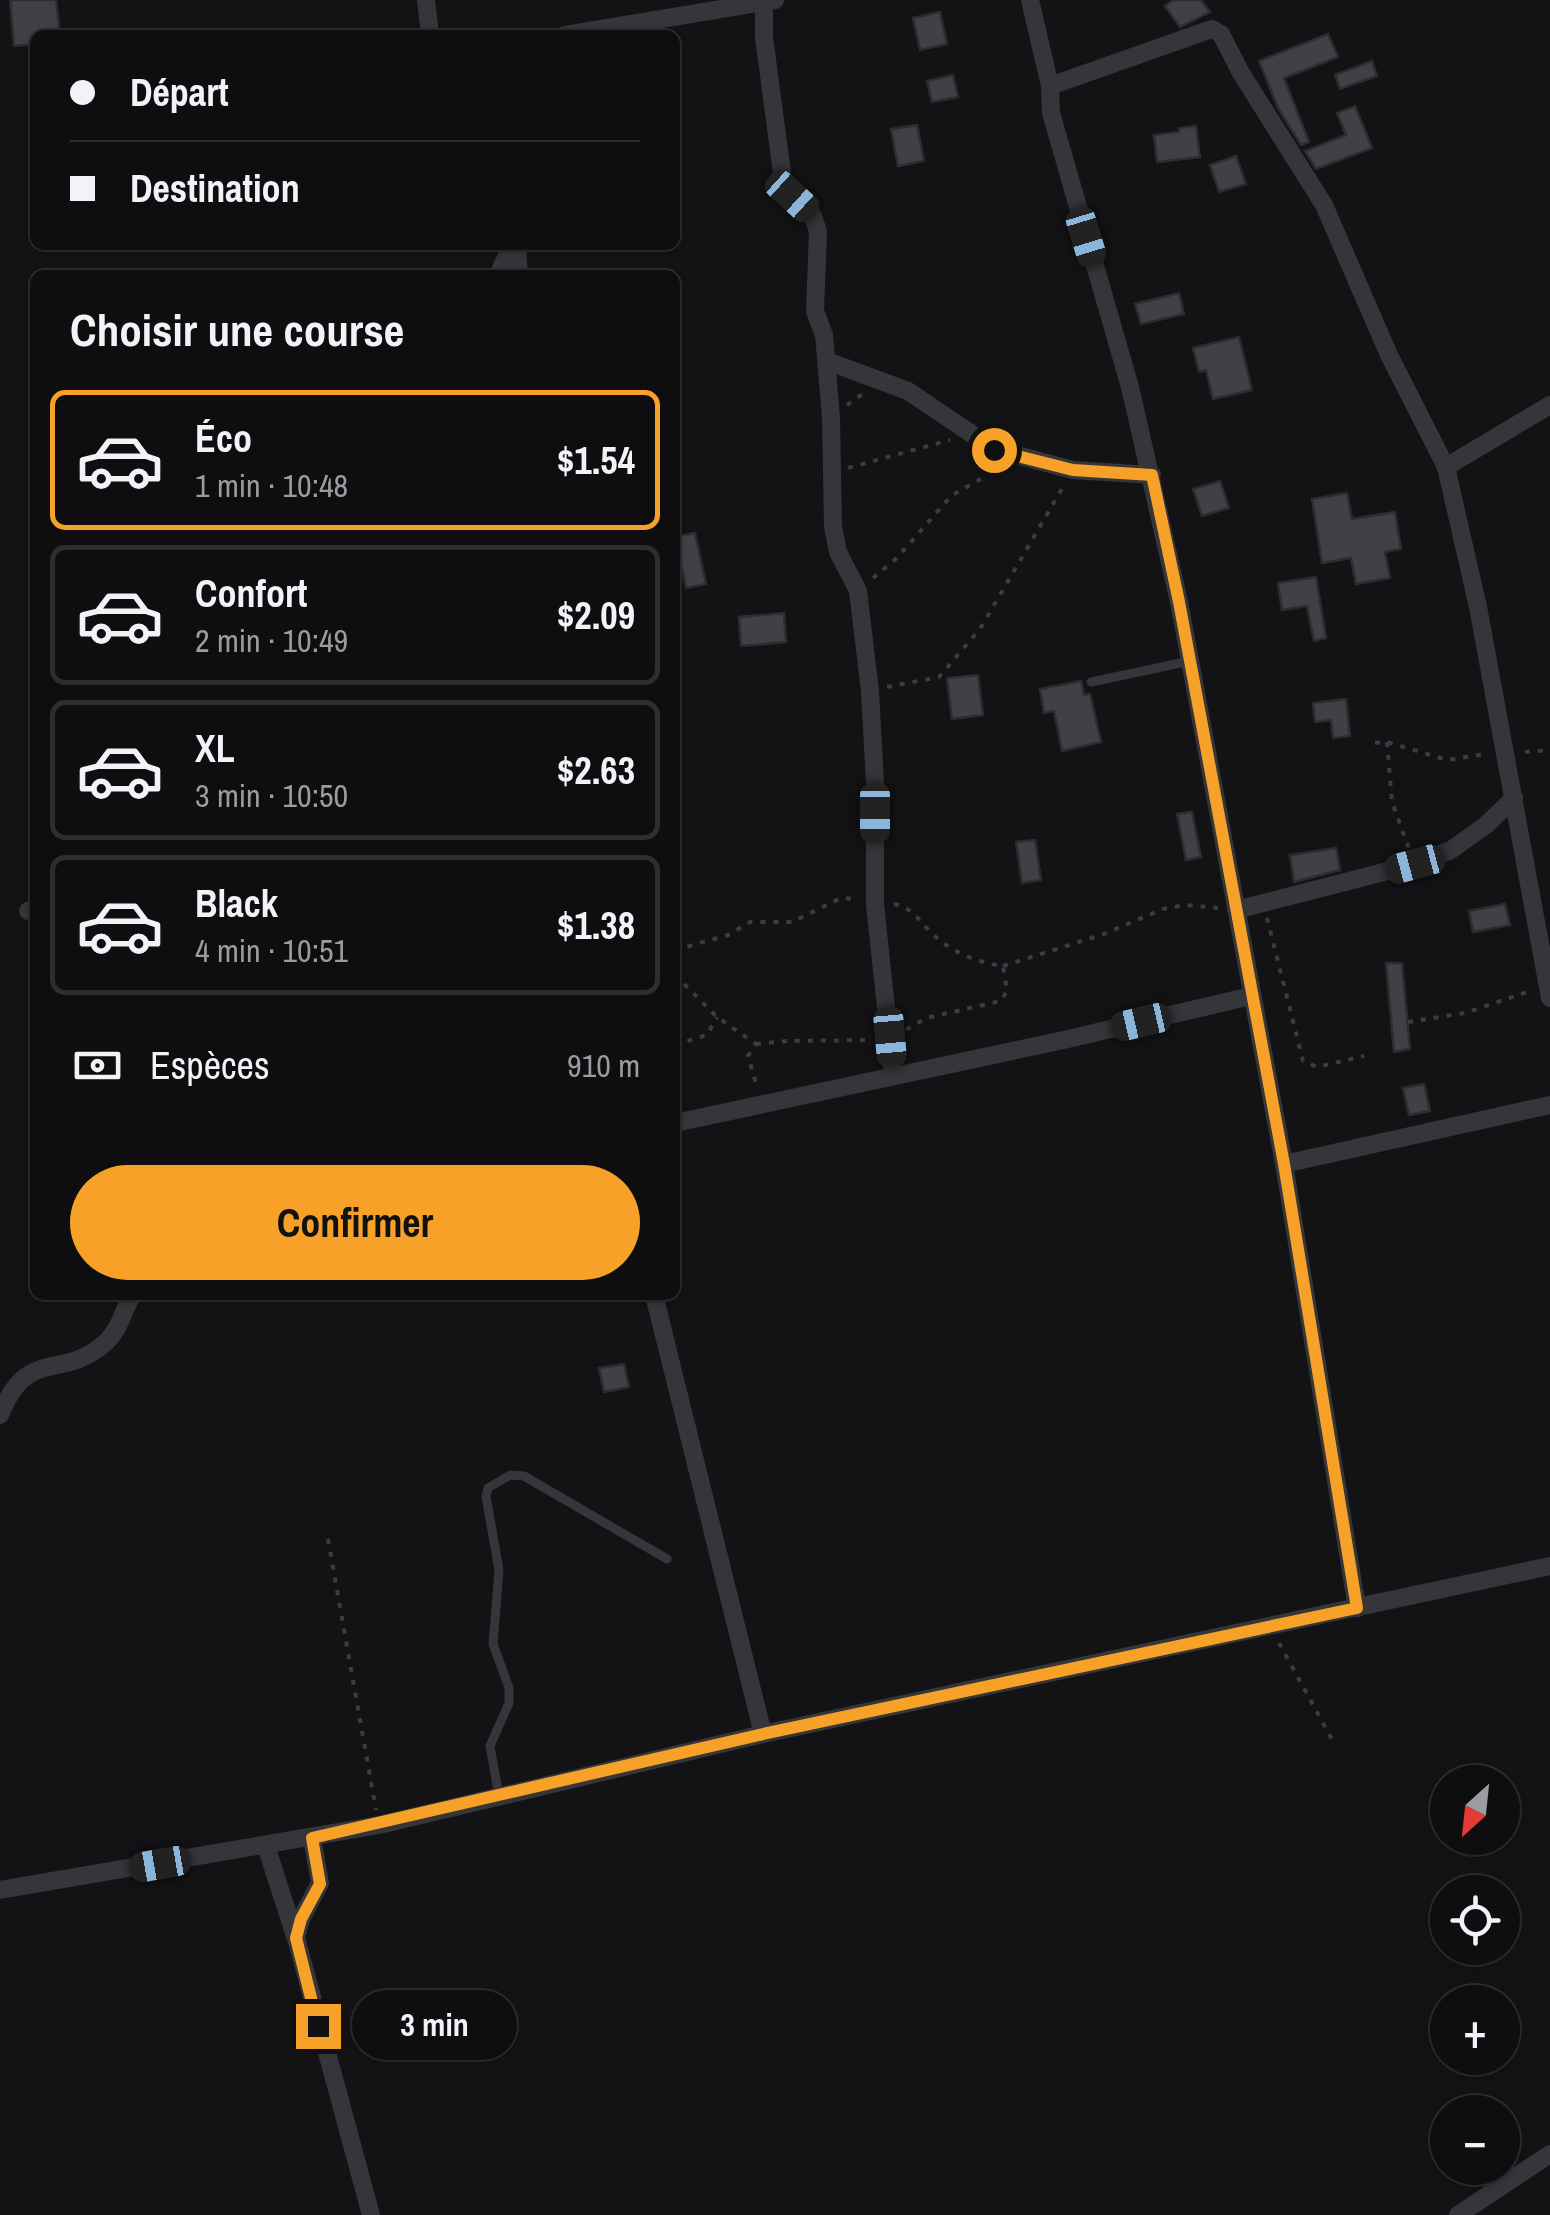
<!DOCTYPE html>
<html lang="fr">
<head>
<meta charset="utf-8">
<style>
	body { margin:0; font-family:"Archivo Narrow",sans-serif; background:#171719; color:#f1f3f6; height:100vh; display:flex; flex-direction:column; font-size:38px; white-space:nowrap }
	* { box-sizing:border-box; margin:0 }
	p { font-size:32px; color:#9b9c9f }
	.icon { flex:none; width:55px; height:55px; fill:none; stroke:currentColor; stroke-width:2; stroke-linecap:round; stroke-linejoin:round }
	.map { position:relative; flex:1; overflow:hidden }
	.side { position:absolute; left:30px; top:270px; width:650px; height:1030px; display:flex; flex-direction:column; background:#0e0e10; border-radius:15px; box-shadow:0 2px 8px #0004,0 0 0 2px #2e2e30 }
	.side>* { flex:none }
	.hud { position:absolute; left:30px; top:30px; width:650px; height:220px; border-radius:15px; box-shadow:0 2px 8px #0004,0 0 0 2px #2e2e30; display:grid; align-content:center; height:220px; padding:0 40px; background:#0e0e10 }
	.needle { width:65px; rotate:207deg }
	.controls { position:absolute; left:1430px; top:1765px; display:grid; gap:20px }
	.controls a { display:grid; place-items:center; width:90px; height:90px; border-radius:50%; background:#0e0e10; box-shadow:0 2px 8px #0004,0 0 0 2px #2e2e30; font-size:50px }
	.end { position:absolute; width:45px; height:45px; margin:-22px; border:12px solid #f8a129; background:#111; box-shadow:0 0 0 5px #111 }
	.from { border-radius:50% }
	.bubble { position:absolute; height:70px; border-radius:35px; background:#0e0e10; box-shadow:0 2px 8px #0004,0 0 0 2px #2e2e30; font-size:32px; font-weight:800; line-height:70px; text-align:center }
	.car { position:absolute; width:30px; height:60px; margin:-30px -15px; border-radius:12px; box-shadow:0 0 8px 2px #0007; background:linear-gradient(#222 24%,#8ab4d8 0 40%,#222 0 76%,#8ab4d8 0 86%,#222 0) }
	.hud b { display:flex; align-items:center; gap:35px; height:95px; font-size:38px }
	.hud b+b { border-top:2px solid #2e2e30 }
	.hud i { width:25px; height:25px; background:#f1f3f6 }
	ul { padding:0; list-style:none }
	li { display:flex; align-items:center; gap:30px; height:140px; margin:0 20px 15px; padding:0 20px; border:5px solid #2e2e30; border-radius:15px }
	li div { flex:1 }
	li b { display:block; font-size:38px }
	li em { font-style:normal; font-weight:800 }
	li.active { border-color:#f8a129 }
	li>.icon { width:90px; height:90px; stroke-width:1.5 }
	h2 { padding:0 40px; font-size:45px; line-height:120px }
	.pay { display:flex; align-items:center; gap:25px; height:110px; padding:0 40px; font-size:38px }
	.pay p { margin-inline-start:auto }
	.button { display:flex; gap:20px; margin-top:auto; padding:20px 40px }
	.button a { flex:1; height:115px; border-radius:60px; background:#f8a129; color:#111; font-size:40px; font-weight:800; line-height:115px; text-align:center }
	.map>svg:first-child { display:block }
</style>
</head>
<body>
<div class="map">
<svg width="1550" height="2215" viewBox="0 0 1550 2215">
	<rect width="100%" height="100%" fill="#131315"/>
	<g fill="#3f4145" stroke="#2d2d31" stroke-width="2.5">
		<path d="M10,0H56L60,35H35V44L14,46Z"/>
		<path d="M1173,0H1201L1210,12L1180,27L1165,6Z"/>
		<path d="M940,12L947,44L920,50L913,18Z"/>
		<path d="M1328,34L1338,57L1284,78L1309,142L1301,145L1278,108L1259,61Z"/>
		<path d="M1372,61L1377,76L1340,89L1335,75Z"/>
		<path d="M953,75L958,97L932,102L927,81Z"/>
		<path d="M1355,106L1372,148L1316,169L1305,151L1346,135L1337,113Z"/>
		<path d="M917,125L924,161L898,166L891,129Z"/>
		<path d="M1196,126L1200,157L1157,162L1154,135L1179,132V128Z"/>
		<path d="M1236,156L1246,184L1219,192L1210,165Z"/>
		<path d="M1179,293L1184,314L1141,324L1135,304Z"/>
		<path d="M1239,337L1252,390L1213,399L1206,370L1199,372L1193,348Z"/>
		<path d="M1220,481L1229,508L1202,516L1193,489Z"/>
		<path d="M1347,493L1352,519L1395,512L1401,549L1385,552L1390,578L1356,584L1351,558L1322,563L1312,499Z"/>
		<path d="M695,533L706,584L686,588L675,537Z"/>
		<path d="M1316,577L1326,638L1314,641L1307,606L1282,610L1278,583Z"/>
		<path d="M784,613L786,642L741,646L739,617Z"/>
		<path d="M978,675L983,715L952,719L947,678Z"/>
		<path d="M1081,681L1084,695L1090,694L1101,742L1062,751L1054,711L1044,713L1040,689Z"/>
		<path d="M1346,699L1350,736L1333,738L1331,720L1315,722L1313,703Z"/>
		<path d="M1192,812L1201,857L1186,860L1177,814Z"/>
		<path d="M1035,840L1041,880L1022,883L1016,842Z"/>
		<path d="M1336,848L1340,870L1294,882L1290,855Z"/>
		<path d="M1505,904L1510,925L1473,932L1469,911Z"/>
		<path d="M1386,963H1402L1410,1049L1394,1052Z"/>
		<path d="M1424,1084L1430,1111L1409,1115L1403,1088Z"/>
		<path d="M624,1364L629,1387L604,1392L599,1368Z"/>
	</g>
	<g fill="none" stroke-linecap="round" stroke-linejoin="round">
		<g stroke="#3a3d41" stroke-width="4" stroke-dasharray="5 8" stroke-linecap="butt">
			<path d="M847,405L864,393"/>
			<path d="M848,468L950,440"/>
			<path d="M873,578L897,558L951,496L1000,468"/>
			<path d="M887,687L939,677L980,629L1063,487"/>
			<path d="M1387,742L1392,802L1409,849"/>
			<path d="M1375,743L1387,742L1447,760L1486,754"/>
			<path d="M1525,752L1550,750"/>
			<path d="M894,904C915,908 921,925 937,938C955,953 979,963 1003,966L1007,991L1001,1001L926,1018L904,1031"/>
			<path d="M1267,918L1303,1061L1317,1067L1364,1056"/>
			<path d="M675,950L728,935L750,922H792L841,898L855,899"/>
			<path d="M1003,966L1104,934L1163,909L1185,905L1218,908"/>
			<path d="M675,975L717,1017L756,1044L748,1056L757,1087"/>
			<path d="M1408,1022L1465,1013L1530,991"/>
			<path d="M756,1044L787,1041L871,1040"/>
			<path d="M675,1045L707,1035L717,1017"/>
			<path d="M328,1539L376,1810"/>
			<path d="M1279,1643L1334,1743"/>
		</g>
		<g stroke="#34363a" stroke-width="9">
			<path d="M1091,682L1190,661"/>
			<path d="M499,1796L490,1746L509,1703V1688L493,1644L499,1570L486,1496L488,1488L510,1475L524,1476L667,1559"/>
		</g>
		<g stroke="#34363a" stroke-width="18">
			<path d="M426,0L430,35"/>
			<path d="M1030,0L1050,86L1051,113L1130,387L1179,602L1284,1164L1357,1608"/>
			<path d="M764,2V37L783,180L792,196L812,214L818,231L815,311L824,335L831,417L833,527L838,552L858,591L870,691L875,783V904L893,1074"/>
			<path d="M565,35L775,0"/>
			<path d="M1050,86L1206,31L1212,29L1221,34L1241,73L1324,205L1389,355L1446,467L1478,607L1550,998"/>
			<path d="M517,245L519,275"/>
			<path d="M498,275L512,245"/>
			<path d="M827,361L908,391L994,449L1073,470L1152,475"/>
			<path d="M1446,467L1550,405"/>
			<path d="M1236,910L1415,864L1451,850L1486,825L1514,798"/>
			<path d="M28,911L35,908"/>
			<path d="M675,1123L1068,1039L1251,996"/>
			<path d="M1284,1164L1550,1105"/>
			<path d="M654,1295L763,1734"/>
			<path d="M0,1415C28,1345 61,1382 105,1343C119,1331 123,1311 132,1295"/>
			<path d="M312,1838L320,1883L301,1919L296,1938L371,2215"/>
			<path d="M266,1846L295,1936"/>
			<path d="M0,1890L379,1825L763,1734L1550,1566"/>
			<path d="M1458,2215L1550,2154"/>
		</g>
	</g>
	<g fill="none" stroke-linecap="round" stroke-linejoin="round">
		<path stroke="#f8a129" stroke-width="12" d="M318,2026L296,1938L301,1919L320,1884L312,1838L763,1734L1357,1608L1284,1164L1179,602L1152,475L1073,470L994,450"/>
	</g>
</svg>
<div class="controls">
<a><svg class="needle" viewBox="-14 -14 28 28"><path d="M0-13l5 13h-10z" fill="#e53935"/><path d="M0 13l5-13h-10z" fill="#9b9c9f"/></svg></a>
<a><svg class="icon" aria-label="locate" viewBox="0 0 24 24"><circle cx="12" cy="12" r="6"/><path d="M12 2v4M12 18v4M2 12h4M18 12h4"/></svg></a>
<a>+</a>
<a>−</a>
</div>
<i class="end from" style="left:994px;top:450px"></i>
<i class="end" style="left:318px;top:2026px"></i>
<div class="bubble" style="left:352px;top:1990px;width:165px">3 min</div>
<i class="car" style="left:792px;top:196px;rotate:132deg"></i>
<i class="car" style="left:1086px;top:237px;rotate:163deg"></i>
<i class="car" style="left:875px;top:813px;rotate:180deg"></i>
<i class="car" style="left:1415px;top:864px;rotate:255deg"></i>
<i class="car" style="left:1141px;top:1022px;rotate:257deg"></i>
<i class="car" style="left:890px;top:1037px;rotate:175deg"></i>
<i class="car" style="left:160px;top:1864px;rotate:260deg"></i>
<div class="hud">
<b><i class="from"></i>Départ</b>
<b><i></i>Destination</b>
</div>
<section class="side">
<h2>Choisir une course</h2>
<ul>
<li class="active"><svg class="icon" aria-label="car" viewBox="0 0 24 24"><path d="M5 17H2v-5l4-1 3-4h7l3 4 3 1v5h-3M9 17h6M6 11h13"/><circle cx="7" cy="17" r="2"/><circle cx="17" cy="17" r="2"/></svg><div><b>Éco</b><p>1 min · 10:48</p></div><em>$1.54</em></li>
<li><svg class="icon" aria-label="car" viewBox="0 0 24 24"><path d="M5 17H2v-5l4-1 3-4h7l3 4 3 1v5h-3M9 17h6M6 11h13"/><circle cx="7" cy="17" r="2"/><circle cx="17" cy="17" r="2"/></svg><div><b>Confort</b><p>2 min · 10:49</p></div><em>$2.09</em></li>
<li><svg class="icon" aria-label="car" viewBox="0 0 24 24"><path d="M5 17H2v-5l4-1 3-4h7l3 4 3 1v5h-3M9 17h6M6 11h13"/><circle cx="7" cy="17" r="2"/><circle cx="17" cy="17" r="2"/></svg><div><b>XL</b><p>3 min · 10:50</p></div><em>$2.63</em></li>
<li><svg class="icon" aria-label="car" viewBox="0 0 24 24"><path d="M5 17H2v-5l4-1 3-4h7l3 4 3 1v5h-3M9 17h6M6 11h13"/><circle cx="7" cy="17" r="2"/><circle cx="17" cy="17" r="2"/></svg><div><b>Black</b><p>4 min · 10:51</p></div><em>$1.38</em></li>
</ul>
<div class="pay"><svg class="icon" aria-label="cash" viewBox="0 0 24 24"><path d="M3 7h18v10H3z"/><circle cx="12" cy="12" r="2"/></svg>Espèces<p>910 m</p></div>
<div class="button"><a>Confirmer</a></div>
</section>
</div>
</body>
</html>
